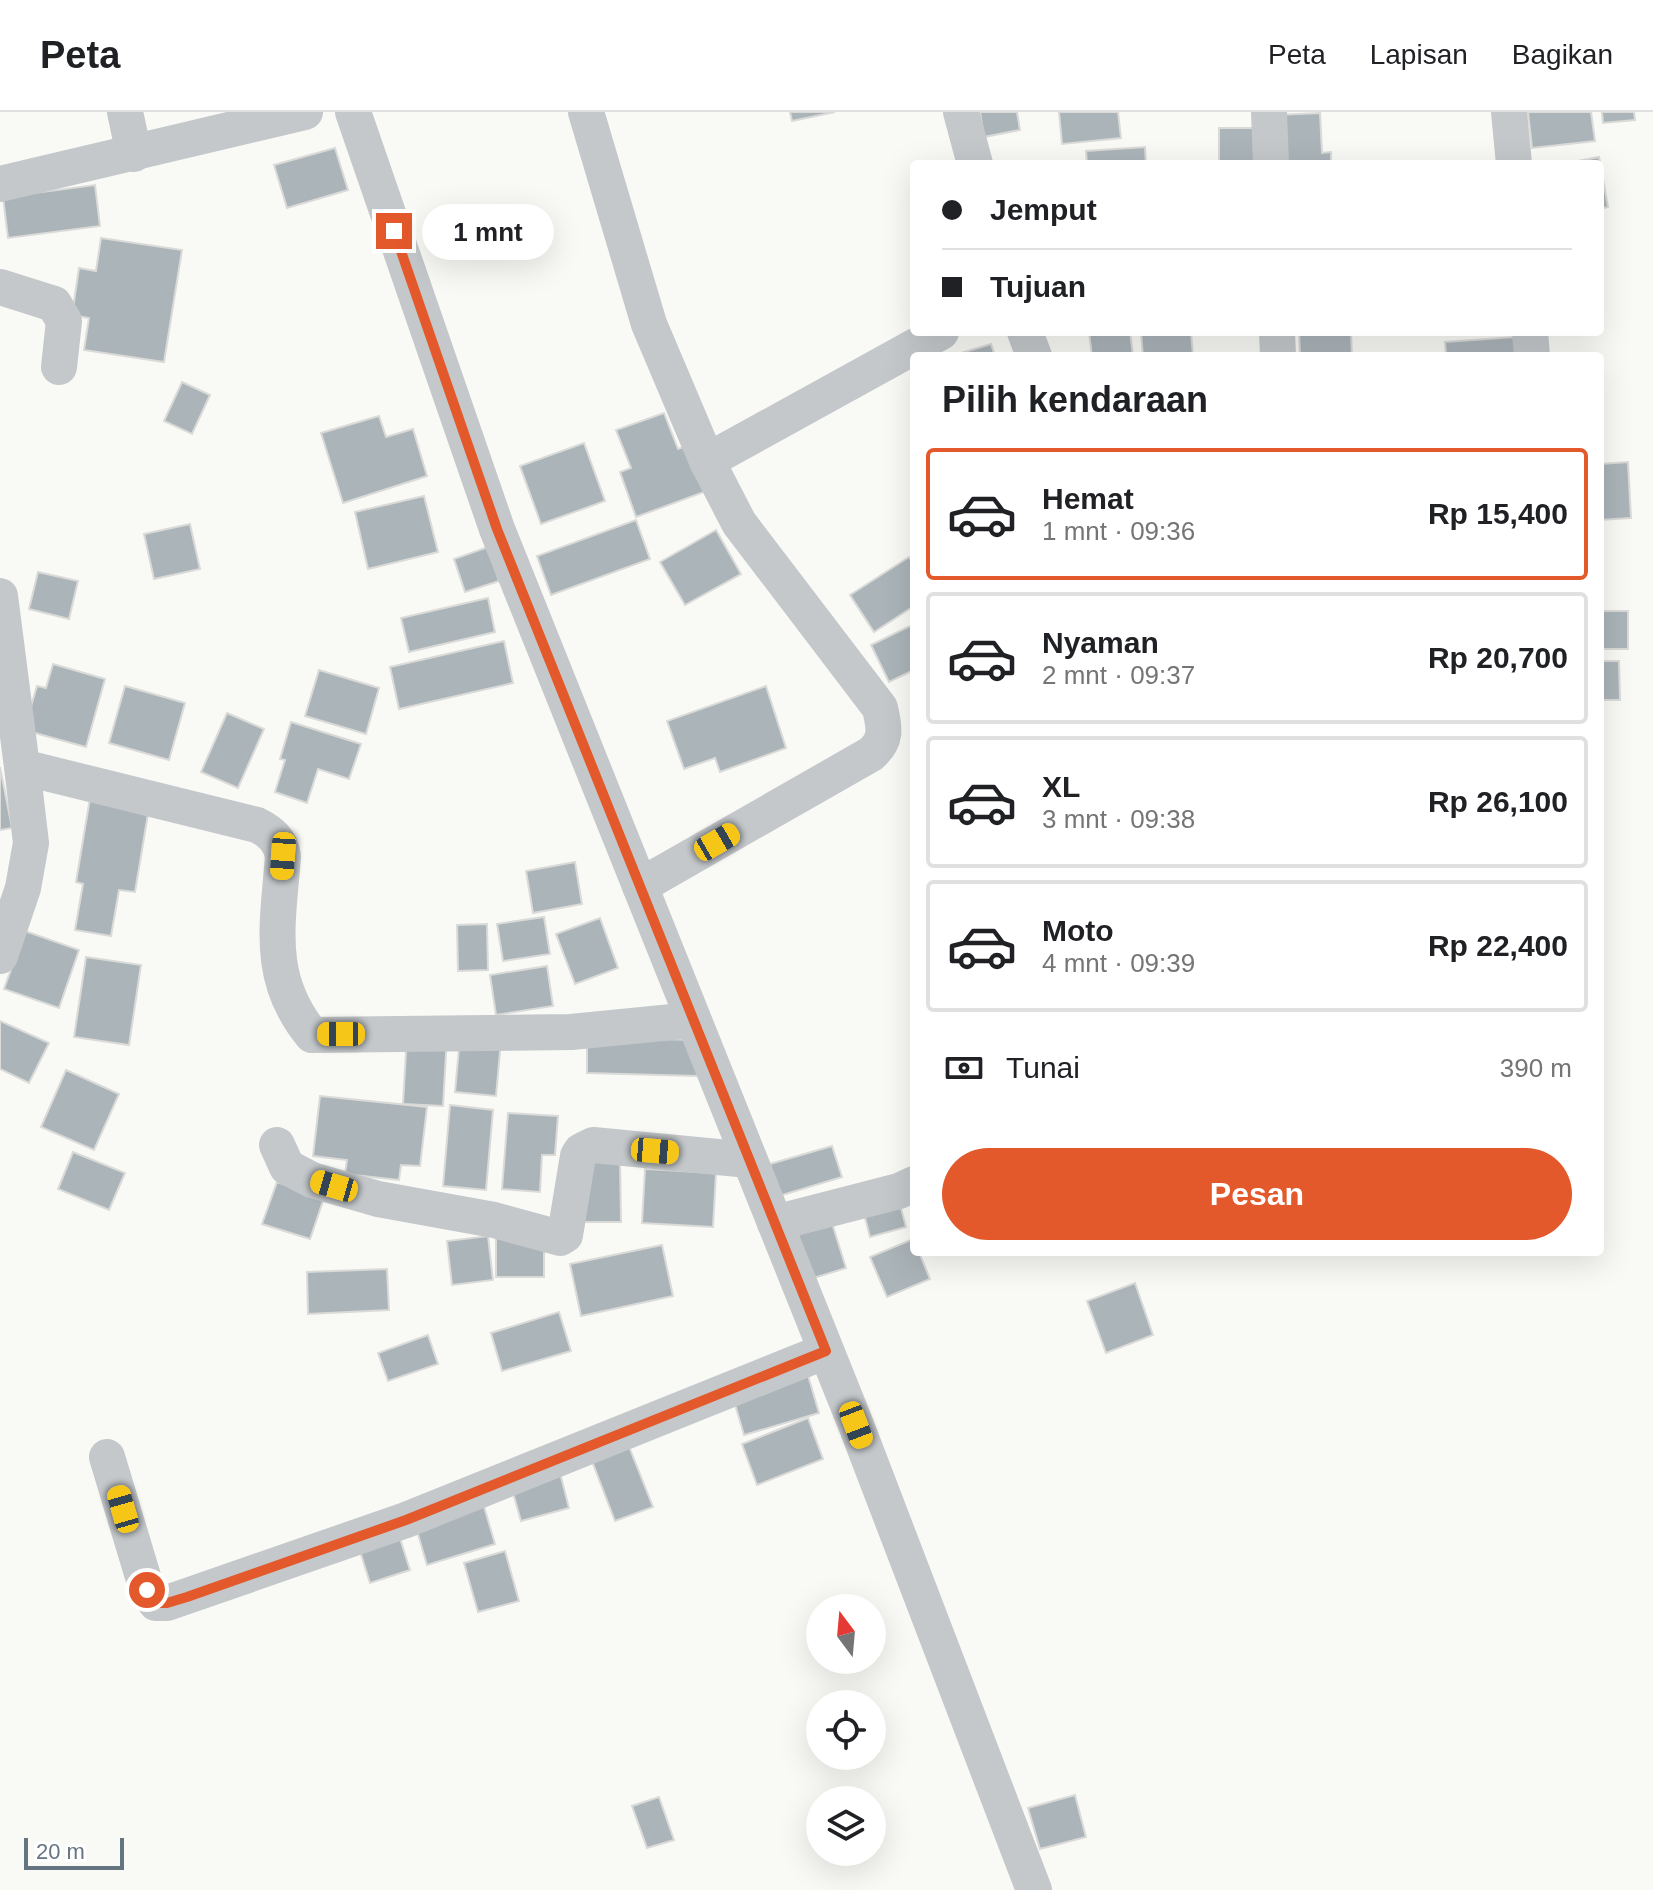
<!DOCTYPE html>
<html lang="id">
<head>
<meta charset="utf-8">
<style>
	body { margin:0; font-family:Arial,sans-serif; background:#f2f2f2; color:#202124; height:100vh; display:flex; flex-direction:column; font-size:30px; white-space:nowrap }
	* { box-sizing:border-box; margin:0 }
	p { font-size:26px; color:#757577 }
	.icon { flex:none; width:44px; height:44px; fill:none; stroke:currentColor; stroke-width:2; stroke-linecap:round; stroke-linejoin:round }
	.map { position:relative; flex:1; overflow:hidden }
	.details { position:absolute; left:910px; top:240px; width:694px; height:904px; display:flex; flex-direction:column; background:#fff; border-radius:8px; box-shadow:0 8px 32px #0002 }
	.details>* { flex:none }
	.banner { position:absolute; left:910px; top:48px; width:694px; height:176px; border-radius:8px; box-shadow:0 8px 32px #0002; display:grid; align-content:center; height:176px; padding:0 32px; background:#fff }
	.needle { width:52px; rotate:344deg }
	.tools { position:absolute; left:806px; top:1482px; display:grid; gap:16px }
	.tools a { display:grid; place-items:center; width:80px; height:80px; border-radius:50%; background:#fff; box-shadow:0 8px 32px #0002; font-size:40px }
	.scale { position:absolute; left:24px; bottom:20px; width:100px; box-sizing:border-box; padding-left:8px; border:4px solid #647481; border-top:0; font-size:22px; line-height:28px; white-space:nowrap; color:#647481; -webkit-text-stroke:6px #fff; paint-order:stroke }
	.end { position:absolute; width:36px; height:36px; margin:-18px; border:10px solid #e4592b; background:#fff; box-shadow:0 0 0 4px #fff }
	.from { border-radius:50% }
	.bubble { position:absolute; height:56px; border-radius:28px; background:#fff; box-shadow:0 8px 32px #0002; font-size:26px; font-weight:700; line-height:56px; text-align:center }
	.car { position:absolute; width:24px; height:48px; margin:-24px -12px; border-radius:10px; box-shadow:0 0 6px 2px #0007; background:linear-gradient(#f5c518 24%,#345 0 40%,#f5c518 0 76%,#345 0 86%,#f5c518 0) }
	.banner b { display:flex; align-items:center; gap:28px; height:76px; font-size:30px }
	.banner b+b { border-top:2px solid #e0e0e0 }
	.banner i { width:20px; height:20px; background:#202124 }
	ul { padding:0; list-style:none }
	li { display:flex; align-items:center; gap:24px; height:132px; margin:0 16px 12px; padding:0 16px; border:4px solid #e0e0e0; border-radius:8px }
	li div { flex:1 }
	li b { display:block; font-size:30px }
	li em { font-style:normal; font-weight:700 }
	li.selected { border-color:#e4592b }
	li>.icon { width:72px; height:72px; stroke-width:1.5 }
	h2 { padding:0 32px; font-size:36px; line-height:96px }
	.pay { display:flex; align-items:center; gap:20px; height:88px; padding:0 32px; font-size:30px }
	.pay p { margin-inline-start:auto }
	.action { display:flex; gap:16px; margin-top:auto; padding:16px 32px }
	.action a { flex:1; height:92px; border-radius:48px; background:#e4592b; color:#fff; font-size:32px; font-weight:700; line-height:92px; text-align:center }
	header { display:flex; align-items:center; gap:48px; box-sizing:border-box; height:112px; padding:0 40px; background:#fff; border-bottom:2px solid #e0e0e0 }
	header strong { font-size:38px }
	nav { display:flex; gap:44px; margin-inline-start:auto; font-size:28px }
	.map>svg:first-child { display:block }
</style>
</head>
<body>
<header>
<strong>Peta</strong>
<nav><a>Peta</a><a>Lapisan</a><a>Bagikan</a></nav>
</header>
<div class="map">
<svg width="1653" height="1778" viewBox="0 0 1653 1778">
	<rect width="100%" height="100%" fill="#f9f9f6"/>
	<g fill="#abb4b9" stroke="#dadbd8" stroke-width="2">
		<path d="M790,0H835L792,9Z"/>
		<path d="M980,0H1017L1020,18L984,25Z"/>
		<path d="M1059,0H1118L1121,26L1062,32Z"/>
		<path d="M1528,0H1591L1595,29L1532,36Z"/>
		<path d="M1602,0H1634L1635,8L1603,11Z"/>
		<path d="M1320,1L1322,41L1331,40V52H1279L1276,3Z"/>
		<rect x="1219" y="16" width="35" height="36"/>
		<path d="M1145,35L1146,52H1087L1086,39Z"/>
		<path d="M335,36L348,78L287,96L274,53Z"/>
		<path d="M1599,45L1608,95L1600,97V52H1563Z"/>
		<path d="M95,73L100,114L8,126L3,85Z"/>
		<path d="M101,126L182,138L164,250L84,238L89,206L72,203L79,156L96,159Z"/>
		<path d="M1089,220H1130L1133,244H1092Z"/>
		<path d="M1141,220H1191L1193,244H1143Z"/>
		<path d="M1299,220H1351L1352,244H1300Z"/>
		<path d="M1515,225L1516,244H1446L1445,230Z"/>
		<path d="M991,232L995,244H951Z"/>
		<path d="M182,270L210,283L192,322L164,309Z"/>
		<path d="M664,301L678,337L686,334L704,380L636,405L620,360L631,356L616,318Z"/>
		<path d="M379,304L386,325L413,317L427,364L343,391L321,321Z"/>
		<path d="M584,331L605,389L541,412L520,354Z"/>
		<path d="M1628,350L1631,406L1600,408V352Z"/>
		<path d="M424,384L438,440L368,457L355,400Z"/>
		<path d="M636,408L650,447L551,483L537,444Z"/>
		<path d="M190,412L200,457L154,467L144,422Z"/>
		<path d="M716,418L741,462L685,493L660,450Z"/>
		<path d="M488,435L499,469L465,480L454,447Z"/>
		<path d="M909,445L914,452V494L874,520L850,483Z"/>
		<path d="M38,460L78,469L69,507L29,497Z"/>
		<path d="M488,486L495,520L409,540L401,506Z"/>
		<rect x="1600" y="499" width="28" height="38"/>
		<path d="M914,512V558L889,570L871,533Z"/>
		<path d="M504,529L513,571L399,597L390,555Z"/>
		<path d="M1600,549H1619L1620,588H1600Z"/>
		<path d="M53,552L105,567L86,635L24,618L37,574L46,576Z"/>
		<path d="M319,558L379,576L366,622L305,604Z"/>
		<path d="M125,574L185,591L169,648L109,631Z"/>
		<path d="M766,574L786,636L720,660L715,646L684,657L667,609Z"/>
		<path d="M227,601L264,617L238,676L201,660Z"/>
		<path d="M291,610L361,632L349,667L318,657L307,691L275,680L285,648L280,647Z"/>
		<path d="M0,655L12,716L0,718Z"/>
		<path d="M90,686L149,696L135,780L119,778L111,824L75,818L83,772L76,770Z"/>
		<path d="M575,750L582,792L533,801L526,759Z"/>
		<path d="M544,805L550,842L503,849L497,812Z"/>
		<path d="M600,806L618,856L575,872L556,822Z"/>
		<path d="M487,812L488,858L458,859L457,813Z"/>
		<path d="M25,819L79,838L59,896L4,877Z"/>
		<path d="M86,845L141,853L129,933L74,925Z"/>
		<path d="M547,854L553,894L496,903L490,863Z"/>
		<path d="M0,909L49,931L29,971L0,957Z"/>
		<path d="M407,922L447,924L443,994L403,992Z"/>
		<path d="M460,925L501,929L496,984L455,980Z"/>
		<path d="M587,925L698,928L697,964L587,961Z"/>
		<path d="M66,958L119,982L94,1038L41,1015Z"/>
		<path d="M320,984L427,995L420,1054L401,1053L399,1068L345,1062L347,1048L313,1044Z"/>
		<path d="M450,993L493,998L486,1078L443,1074Z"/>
		<path d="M508,1001L558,1004L555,1043H542L540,1080L502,1077Z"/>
		<path d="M832,1034L842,1065L779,1084L770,1052Z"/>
		<path d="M73,1040L125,1061L109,1098L58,1077Z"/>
		<path d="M584,1044H620L621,1110H584Z"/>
		<path d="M645,1057L716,1061L713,1115L642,1111Z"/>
		<path d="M277,1070L324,1086L310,1127L262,1112Z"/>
		<path d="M899,1088L906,1115L870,1125L863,1098Z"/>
		<path d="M832,1111L846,1156L804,1169L790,1124Z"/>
		<path d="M496,1122L544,1123V1165H496Z"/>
		<path d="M488,1124L493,1168L452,1173L447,1129Z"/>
		<path d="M913,1127L914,1140H919L930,1167L887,1185L870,1145Z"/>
		<path d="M662,1133L673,1184L581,1204L570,1152Z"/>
		<path d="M387,1157L389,1198L308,1202L307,1160Z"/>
		<path d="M1135,1171L1153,1223L1106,1241L1087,1189Z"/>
		<path d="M559,1200L571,1239L502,1259L491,1221Z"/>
		<path d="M428,1223L438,1252L388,1269L378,1241Z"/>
		<path d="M807,1260L819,1301L744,1323L732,1282Z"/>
		<path d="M808,1306L823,1347L757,1373L742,1332Z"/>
		<path d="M624,1322L653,1395L615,1409L587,1336Z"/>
		<path d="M559,1357L569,1396L521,1409L510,1370Z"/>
		<path d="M483,1391L495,1432L427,1453L415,1412Z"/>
		<path d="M398,1420L410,1458L370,1471L358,1433Z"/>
		<path d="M505,1439L519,1489L478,1500L464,1451Z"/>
		<path d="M1075,1683L1086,1725L1040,1737L1028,1696Z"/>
		<path d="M659,1685L674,1728L647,1736L632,1694Z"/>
	</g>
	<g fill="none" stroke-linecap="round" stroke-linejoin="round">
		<g stroke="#c4c8cb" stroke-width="36">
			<path d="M125,0L134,42"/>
			<path d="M353,0L497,417L856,1313L1034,1778"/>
			<path d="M586,0L649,212L707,349L739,411L880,596C884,615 888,627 871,642L640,774"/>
			<path d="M961,0L975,52"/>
			<path d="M1269,0L1271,52"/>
			<path d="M1509,0L1514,52"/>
			<path d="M0,72L305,0"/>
			<path d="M0,175L54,192L64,209L59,255"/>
			<path d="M1025,220L1034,244"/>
			<path d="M1277,220L1278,244"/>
			<path d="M1530,220L1532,244"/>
			<path d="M707,349L941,220"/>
			<path d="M0,484L22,655L257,713C271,720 280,728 283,744C278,812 265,866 312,923L571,920L693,908"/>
			<path d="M0,844L23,776L31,731L22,655"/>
			<path d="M277,1033L287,1055L312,1068L378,1087L494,1108L560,1126L565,1123L578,1044L581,1039L593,1033L749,1048"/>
			<path d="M775,1111L899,1079L914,1072"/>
			<path d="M107,1345L147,1478L156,1491H167L406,1408L826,1239"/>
		</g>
	</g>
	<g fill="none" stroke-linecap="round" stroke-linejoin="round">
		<path stroke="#e4592b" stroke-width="10" d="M147,1478L156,1491H167L187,1485L406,1408L826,1239L497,417L394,119"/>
	</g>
</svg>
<div class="tools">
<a><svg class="needle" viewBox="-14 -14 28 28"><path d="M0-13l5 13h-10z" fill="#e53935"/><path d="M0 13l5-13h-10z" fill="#757577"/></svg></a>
<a><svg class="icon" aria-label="locate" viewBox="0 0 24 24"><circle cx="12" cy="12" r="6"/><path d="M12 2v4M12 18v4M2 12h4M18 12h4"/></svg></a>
<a><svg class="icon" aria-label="layers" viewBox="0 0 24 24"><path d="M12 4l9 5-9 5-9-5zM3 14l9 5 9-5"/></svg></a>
</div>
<div class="scale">20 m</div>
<i class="end from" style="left:147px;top:1478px"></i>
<i class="end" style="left:394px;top:119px"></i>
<div class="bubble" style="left:422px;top:92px;width:132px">1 mnt</div>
<i class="car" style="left:717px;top:730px;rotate:60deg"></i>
<i class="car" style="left:283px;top:744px;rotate:184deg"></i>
<i class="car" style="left:341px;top:922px;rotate:270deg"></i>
<i class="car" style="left:655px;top:1039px;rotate:95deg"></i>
<i class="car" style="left:334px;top:1074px;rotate:286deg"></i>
<i class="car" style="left:856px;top:1313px;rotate:159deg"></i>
<i class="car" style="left:123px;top:1397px;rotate:344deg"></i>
<div class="banner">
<b><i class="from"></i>Jemput</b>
<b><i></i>Tujuan</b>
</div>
<section class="details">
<h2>Pilih kendaraan</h2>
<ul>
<li class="selected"><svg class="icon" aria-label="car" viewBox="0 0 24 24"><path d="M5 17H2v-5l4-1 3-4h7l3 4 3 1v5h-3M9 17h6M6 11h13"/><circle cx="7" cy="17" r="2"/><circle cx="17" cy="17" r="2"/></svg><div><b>Hemat</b><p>1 mnt · 09:36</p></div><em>Rp 15,400</em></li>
<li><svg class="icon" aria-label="car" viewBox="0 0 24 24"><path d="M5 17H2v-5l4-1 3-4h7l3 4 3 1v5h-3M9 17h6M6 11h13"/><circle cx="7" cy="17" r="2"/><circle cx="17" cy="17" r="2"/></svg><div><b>Nyaman</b><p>2 mnt · 09:37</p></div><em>Rp 20,700</em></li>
<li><svg class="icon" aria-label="car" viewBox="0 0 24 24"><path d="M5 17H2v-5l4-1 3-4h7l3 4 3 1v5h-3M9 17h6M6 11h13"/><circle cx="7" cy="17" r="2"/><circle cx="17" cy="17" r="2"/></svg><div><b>XL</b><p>3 mnt · 09:38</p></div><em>Rp 26,100</em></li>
<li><svg class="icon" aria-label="car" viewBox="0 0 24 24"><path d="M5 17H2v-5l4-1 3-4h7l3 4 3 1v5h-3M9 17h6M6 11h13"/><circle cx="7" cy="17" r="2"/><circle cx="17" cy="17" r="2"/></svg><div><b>Moto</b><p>4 mnt · 09:39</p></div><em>Rp 22,400</em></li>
</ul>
<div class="pay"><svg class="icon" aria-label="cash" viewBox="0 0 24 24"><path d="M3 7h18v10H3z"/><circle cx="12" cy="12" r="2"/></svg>Tunai<p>390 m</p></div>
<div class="action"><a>Pesan</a></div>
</section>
</div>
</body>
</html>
